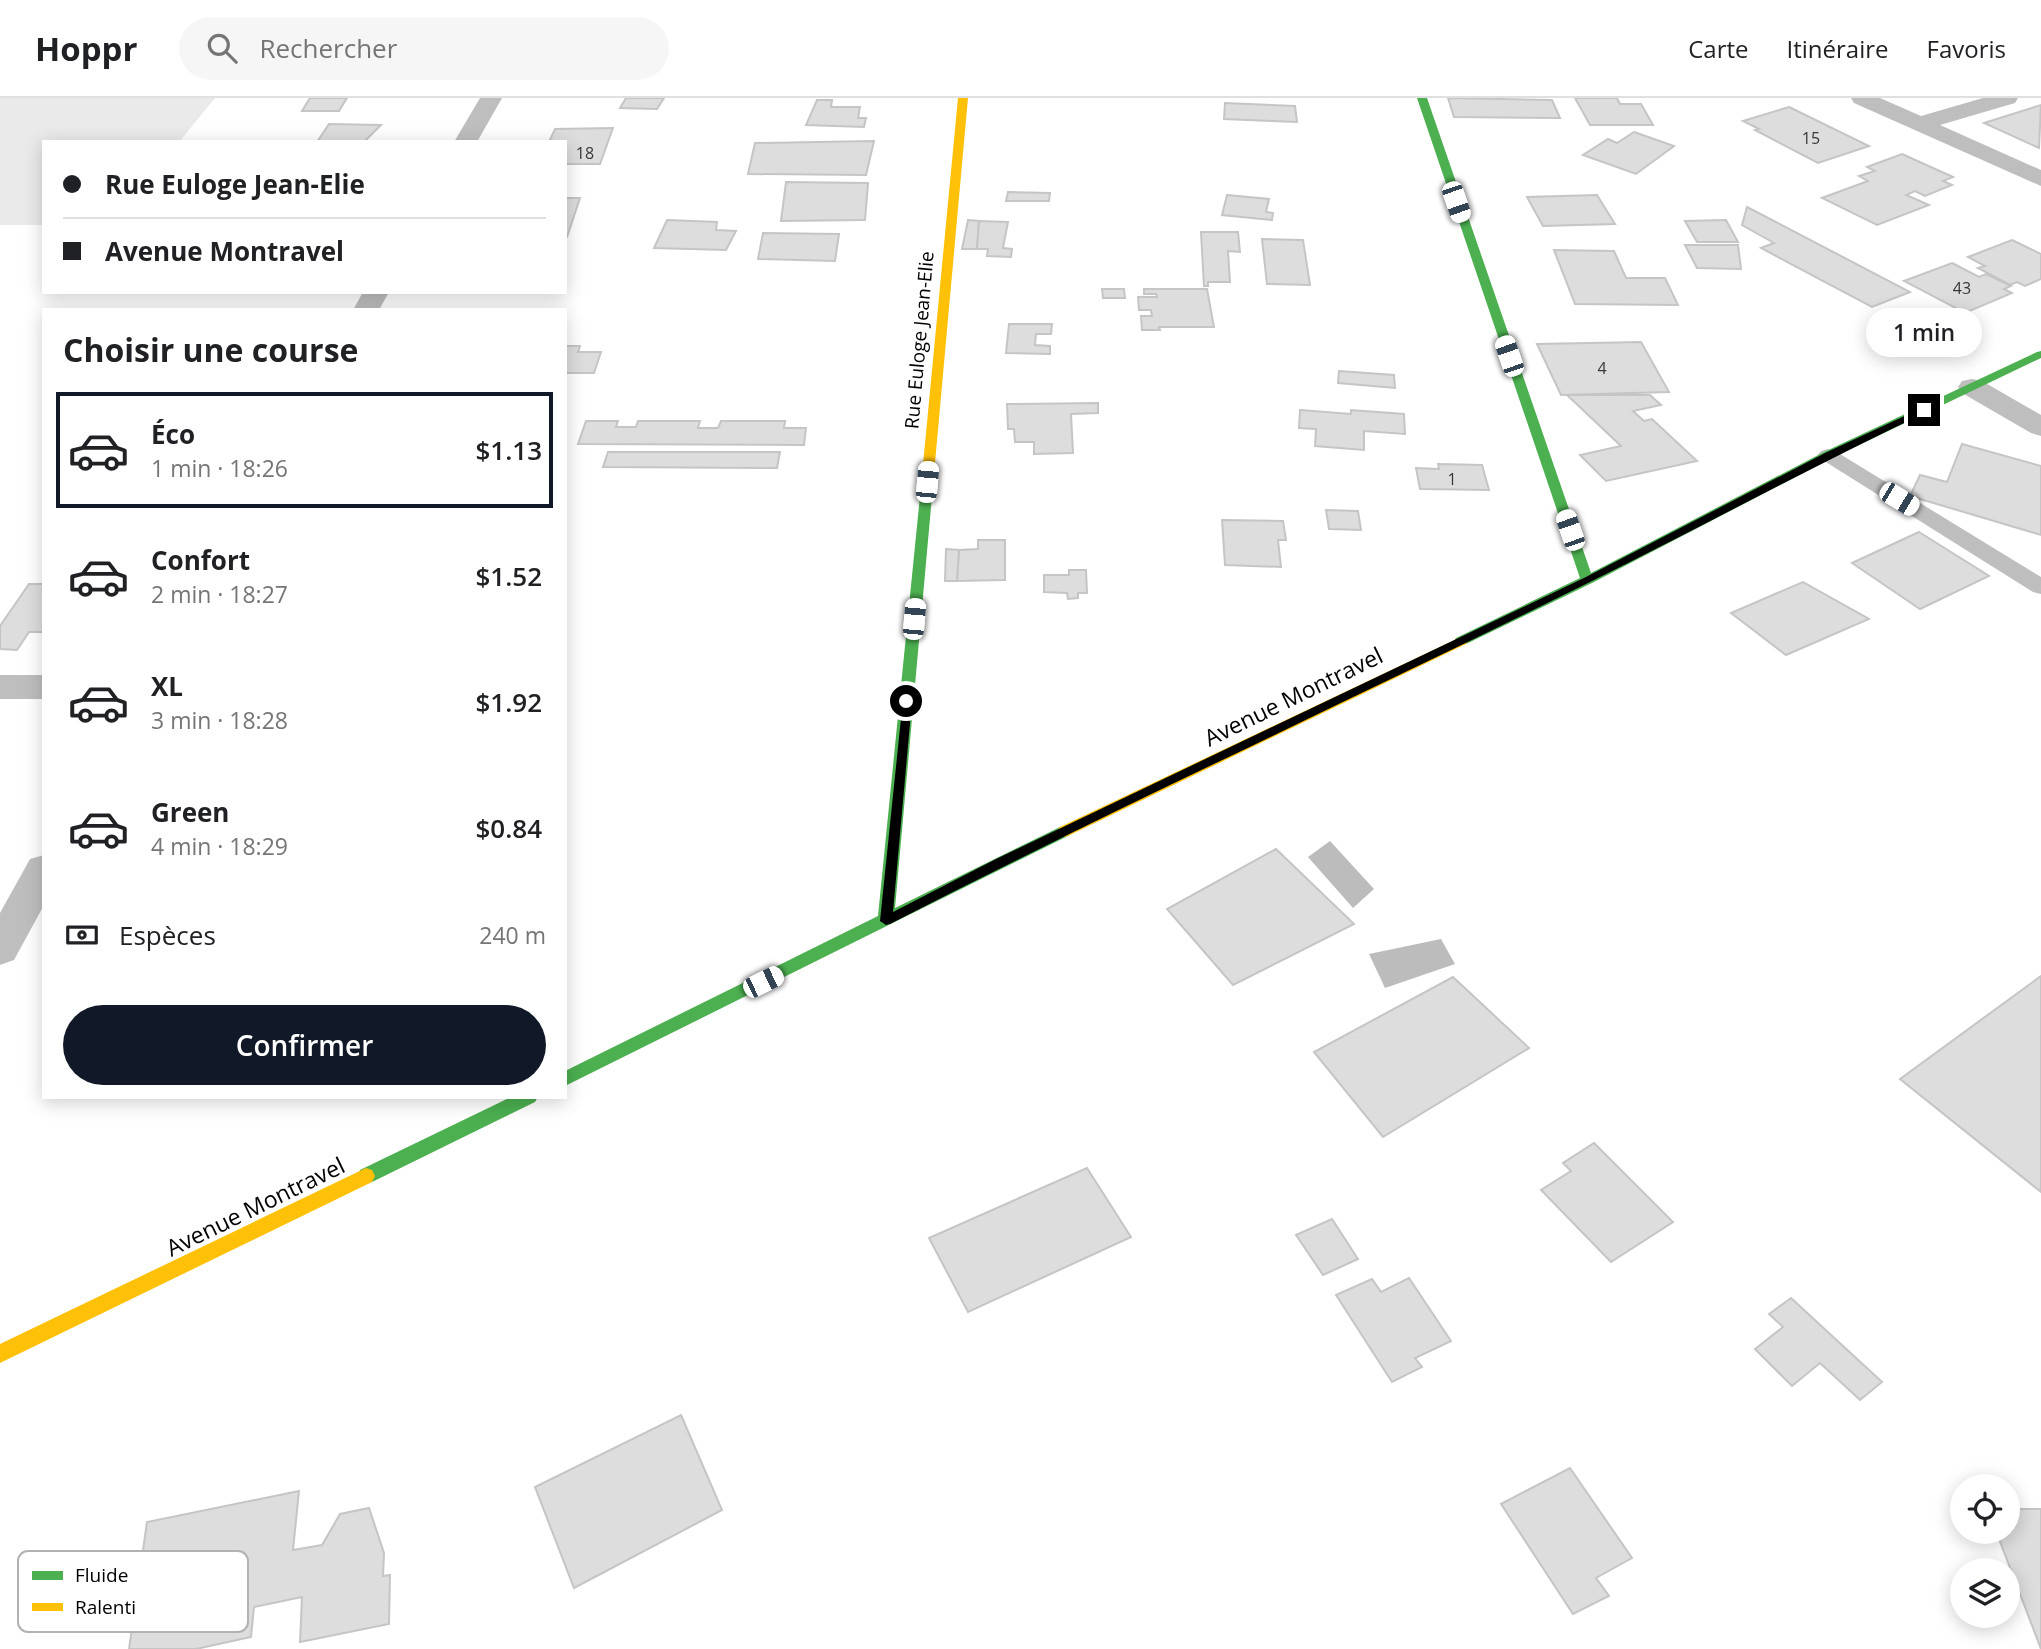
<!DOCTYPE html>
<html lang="fr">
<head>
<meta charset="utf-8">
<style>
	body { margin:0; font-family:"Open Sans",sans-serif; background:#f6f6f6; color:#202124; height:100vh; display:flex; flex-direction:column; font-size:26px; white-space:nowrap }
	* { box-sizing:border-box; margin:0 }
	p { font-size:23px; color:#757577 }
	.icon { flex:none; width:38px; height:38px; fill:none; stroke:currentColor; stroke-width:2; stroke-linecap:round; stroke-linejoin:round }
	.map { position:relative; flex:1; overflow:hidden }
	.side { position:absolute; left:42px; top:210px; width:525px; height:791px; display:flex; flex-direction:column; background:#fff; border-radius:0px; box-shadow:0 4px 18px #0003 }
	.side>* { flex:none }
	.top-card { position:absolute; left:42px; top:42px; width:525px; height:154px; border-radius:0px; box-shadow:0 4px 18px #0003; display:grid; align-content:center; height:154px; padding:0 21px; background:#fff }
	.tools { position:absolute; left:1950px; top:1376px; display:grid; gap:14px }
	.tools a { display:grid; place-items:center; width:70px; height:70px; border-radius:50%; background:#fff; box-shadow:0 4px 18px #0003; font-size:35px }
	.end { position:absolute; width:32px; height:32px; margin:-16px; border:9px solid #000; background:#fff; box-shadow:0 0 0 4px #fff }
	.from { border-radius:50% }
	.bubble { position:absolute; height:49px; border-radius:24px; background:#fff; box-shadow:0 4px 18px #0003; font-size:23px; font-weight:600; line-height:49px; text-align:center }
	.car { position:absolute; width:21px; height:42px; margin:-21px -10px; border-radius:9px; box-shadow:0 0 5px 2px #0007; background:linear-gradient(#fff 24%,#345 0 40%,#fff 0 76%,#345 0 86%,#fff 0) }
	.top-card b { display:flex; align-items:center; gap:24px; height:66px; font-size:26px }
	.top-card b+b { border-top:2px solid #e0e0e0 }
	.top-card i { width:18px; height:18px; background:#202124 }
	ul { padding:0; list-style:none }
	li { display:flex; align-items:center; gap:21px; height:116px; margin:0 14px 10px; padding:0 7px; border:4px solid transparent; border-radius:0px }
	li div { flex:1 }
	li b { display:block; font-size:26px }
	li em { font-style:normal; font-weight:600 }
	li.selected { border-color:#111827 }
	li>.icon { width:63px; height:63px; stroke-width:1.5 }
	h2 { padding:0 21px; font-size:32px; line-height:84px }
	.pay { display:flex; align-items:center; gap:18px; height:77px; padding:0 21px; font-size:26px }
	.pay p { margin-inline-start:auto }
	.primary-button { display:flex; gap:14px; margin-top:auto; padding:14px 21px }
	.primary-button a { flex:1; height:80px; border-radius:42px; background:#111827; color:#fff; font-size:28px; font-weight:600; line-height:80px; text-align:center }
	header { display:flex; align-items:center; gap:42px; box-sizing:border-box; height:98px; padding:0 35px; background:#fff; border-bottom:2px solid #e0e0e0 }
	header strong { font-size:33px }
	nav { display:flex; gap:38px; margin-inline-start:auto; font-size:24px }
	.search { width:490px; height:63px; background:#f6f6f6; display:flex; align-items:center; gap:18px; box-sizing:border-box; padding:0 24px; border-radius:38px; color:#757577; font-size:26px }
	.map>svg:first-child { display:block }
</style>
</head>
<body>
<header>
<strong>Hoppr</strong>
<div class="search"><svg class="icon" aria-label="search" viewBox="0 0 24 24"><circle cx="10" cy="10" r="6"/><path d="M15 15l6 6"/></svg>Rechercher</div>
<nav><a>Carte</a><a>Itinéraire</a><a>Favoris</a></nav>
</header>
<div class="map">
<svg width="2041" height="1551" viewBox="0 0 2041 1551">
	<rect width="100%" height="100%" fill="#fff"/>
	<path fill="#eaeaea" d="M0,0H215L179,44H44V127H0Z"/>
	<g fill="#bcbcbc">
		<path d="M1330,743L1374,791L1353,810L1308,759Z"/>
		<path d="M1441,841L1455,866L1385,890L1369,856Z"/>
	</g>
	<g fill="#ddd" stroke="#c5c5c5" stroke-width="2">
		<path d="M310,0H347L339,13H302Z"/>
		<path d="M626,0H664L657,11L620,10Z"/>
		<path d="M1448,0L1552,2L1560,20L1454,19Z"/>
		<path d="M1575,0H1617L1620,6H1641L1653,27H1590Z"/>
		<path d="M817,2H832L831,9H860L858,20H866L864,29L806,27Z"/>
		<path d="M1225,5L1295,8L1297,24L1224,21Z"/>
		<path d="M2041,7L2039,50L1984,25Z"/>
		<path d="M1789,9L1869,48L1818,65L1755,32L1759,31L1743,23Z"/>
		<path d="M329,26L381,27L364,44H317Z"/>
		<path d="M613,30L600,66H565V44H549L555,31Z"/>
		<path d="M1634,34L1674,48L1636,76L1583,57L1608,41L1617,45Z"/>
		<path d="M874,43L866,77L748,76L755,45Z"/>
		<path d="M1902,56L1953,79L1943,83L1952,87L1925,98L1915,93L1906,97L1929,107L1877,127L1822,100L1868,83L1859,78L1875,73L1867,69Z"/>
		<path d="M786,84L868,85L865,122L781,123Z"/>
		<path d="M1008,94L1050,95L1049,103H1006Z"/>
		<path d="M1227,97L1269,101L1266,114L1273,115L1272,122L1222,117Z"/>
		<path d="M1597,97L1615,126L1543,128L1527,99Z"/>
		<path d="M565,100H580L567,139H565Z"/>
		<path d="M1747,109L1910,194L1872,209L1761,150L1774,145L1742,127Z"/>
		<path d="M667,122L717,124L716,132L736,133L726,152L654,150Z"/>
		<path d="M968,122L979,123L977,151H962Z"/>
		<path d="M1726,122L1738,144H1697L1685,123Z"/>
		<path d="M979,123L1008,124L1003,150L1012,151L1011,159L987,158L988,151H977Z"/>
		<path d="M1201,134H1238L1240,154L1228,153L1230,184H1208V188H1204Z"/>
		<path d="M763,135L839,136L835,163L758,161Z"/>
		<path d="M1262,141L1303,142L1310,187L1267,186Z"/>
		<path d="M2012,142L2041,156V181L2025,188L2017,184L2010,187L1978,170L1985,168L1968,159Z"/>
		<path d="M1685,147H1738L1741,171L1697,170Z"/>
		<path d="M1554,152L1614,153L1626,180H1665L1678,207L1575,206Z"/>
		<path d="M1952,165L1979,179L1986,176L2011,188L2004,191L2012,195L1965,215L1904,183Z"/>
		<path d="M1102,191H1124L1125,200H1103Z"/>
		<path d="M1144,191H1207L1214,229H1159L1160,232H1142L1141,218H1152L1151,212H1139L1138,199H1157L1156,196H1144Z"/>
		<path d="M1009,226H1052L1051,236H1036L1035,247L1050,248V256L1006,255Z"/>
		<path d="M1641,244L1669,294L1561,297L1537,246Z"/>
		<path d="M565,248H580L578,254H601L594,275H565Z"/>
		<path d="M1339,273L1394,277L1395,290L1338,285Z"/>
		<path d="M1567,297H1650L1661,307L1633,313L1644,323L1652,321L1697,363L1606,383L1580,357L1621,348Z"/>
		<path d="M1098,305V315L1071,316L1073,355L1034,356V344H1015L1014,331H1008L1007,306Z"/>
		<path d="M1300,312L1351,316V312L1404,316L1405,336L1364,333V352L1315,348L1316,331L1299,330Z"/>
		<path d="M586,323H618L616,329H636L638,323H700L698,330H718L721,323H785L784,330H806L804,347L578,346Z"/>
		<path d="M1962,346L2041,368V437L1910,398L1920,377L1947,384Z"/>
		<path d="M608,354H780L777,370L603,369Z"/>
		<path d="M1438,366L1482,367L1489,392L1420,391L1416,370L1439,371Z"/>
		<path d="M1326,412L1358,413L1361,432L1329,431Z"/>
		<path d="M1222,422L1283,423L1286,442H1278L1281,469L1225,467Z"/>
		<path d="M1919,434L1989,478L1920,511L1852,465Z"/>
		<path d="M978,442H1005V482L957,483L959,452L978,451Z"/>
		<path d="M946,451L959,452L957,483H945Z"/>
		<path d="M1069,472H1086L1087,495H1078V500L1068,501L1067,495L1044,494V477H1069Z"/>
		<path d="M1803,484L1869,521L1786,557L1731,515Z"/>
		<path d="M29,486H44V534H29L17,552L0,551V528Z"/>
		<path d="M1276,751L1354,826L1233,887L1167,811Z"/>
		<path d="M2041,878V1094L1900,981Z"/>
		<path d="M1453,879L1529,950L1383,1039L1314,954Z"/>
		<path d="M1594,1045L1673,1124L1611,1164L1541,1092L1571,1073L1563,1065Z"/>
		<path d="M1087,1070L1131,1139L968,1214L929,1140Z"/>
		<path d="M1332,1121L1358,1161L1323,1177L1296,1137Z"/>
		<path d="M1409,1180L1451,1243L1415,1260L1422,1269L1392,1284L1336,1197L1372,1181L1381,1194Z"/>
		<path d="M1791,1200L1882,1284L1860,1302L1820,1265L1792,1288L1755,1251L1783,1229L1769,1216Z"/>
		<path d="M681,1317L722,1412L574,1490L535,1389Z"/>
		<path d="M1570,1370L1632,1460L1596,1480L1609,1498L1573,1516L1501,1406Z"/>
		<path d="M299,1393L293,1452L322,1447L340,1416L369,1410L384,1455L383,1478L390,1477L389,1526L300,1544L302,1499L254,1509L251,1539L196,1551H129L147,1424Z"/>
		<path d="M2007,1411H2041V1551L1996,1433H2007Z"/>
	</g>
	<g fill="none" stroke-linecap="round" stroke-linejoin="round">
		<path fill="#bebebe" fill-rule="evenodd" d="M1828,351L1835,353L2041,479V496L2033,494L1821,361L1818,357L1821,353Z"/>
		<g fill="#bebebe" fill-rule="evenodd">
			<path d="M480,0H502L477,44H454Z"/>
			<path d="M1851,0H1880L1921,18L1983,0H2018L2015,5L1940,27L2041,72V88L1854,5Z"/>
			<path d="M363,194H389L379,212H353Z"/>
			<path d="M1972,281L1982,283L2041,317V338L2031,335L1962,295L1958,289L1962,283Z"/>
			<rect x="0" y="577" width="44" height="24"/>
			<path d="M44,757V807L14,862L0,867V815L30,761Z"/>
		</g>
		<g fill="#4caf50" fill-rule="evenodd">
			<path d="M1417,0H1427L1591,475L1824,354L2037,254L2041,253V260L1832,360L1592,485L1466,546H1456L1454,543L1456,540L1580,480Z"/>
			<path d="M926,394L932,398L895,810L1060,729H1070L1073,733L1070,737L565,988V973L878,818L920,398Z"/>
			<path d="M511,999H538L535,1004L372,1084L366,1086L360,1084L357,1078L360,1072Z"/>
		</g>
		<g fill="#ffc107" fill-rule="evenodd">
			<path d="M958,0H968L932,398L926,402L920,398Z"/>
			<path d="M1461,539L1466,540L1468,543L1466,546L1070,737L1065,739L1057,733L1060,729Z"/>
			<path d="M366,1070L372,1072L375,1078L372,1084L0,1265V1246Z"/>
		</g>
	</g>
	<path fill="#000" d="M1924,309L1927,314C1813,368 1703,428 1590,484C1357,600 1121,707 890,826L886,827L880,823L903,601L912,603L893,814L996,761L1584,480L1825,355Z"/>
	<g text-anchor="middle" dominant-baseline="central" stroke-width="5" stroke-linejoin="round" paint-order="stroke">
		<g font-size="16" fill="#373737">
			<text x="1811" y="40">15</text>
			<text x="585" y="55">18</text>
			<text x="1962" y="190">43</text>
			<text x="1602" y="270">4</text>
			<text x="1452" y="381">1</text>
		</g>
		<g font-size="19" fill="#000" stroke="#fff">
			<text transform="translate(919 242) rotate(-85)">Rue Euloge Jean-Elie</text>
		</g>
		<g font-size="23" fill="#000" stroke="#fff">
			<text transform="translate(1293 598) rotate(-26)">Avenue Montravel</text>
			<text transform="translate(255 1108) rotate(-26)">Avenue Montravel</text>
		</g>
	</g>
	<rect x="18" y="1453" width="230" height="81" rx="10" fill="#fff" stroke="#b2b2b2" stroke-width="2"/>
	<rect x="32" y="1473" width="31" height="9" fill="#4caf50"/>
	<rect x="32" y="1505" width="31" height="8" fill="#ffc107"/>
	<g font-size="19" fill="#000">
		<text x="75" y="1484">Fluide</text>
		<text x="75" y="1516">Ralenti</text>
	</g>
</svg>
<div class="tools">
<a><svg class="icon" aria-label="locate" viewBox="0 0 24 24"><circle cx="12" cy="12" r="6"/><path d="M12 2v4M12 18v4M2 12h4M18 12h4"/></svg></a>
<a><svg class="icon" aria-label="layers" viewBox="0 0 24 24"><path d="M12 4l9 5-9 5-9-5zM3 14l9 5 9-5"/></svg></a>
</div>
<i class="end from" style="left:906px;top:603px"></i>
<i class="end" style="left:1924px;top:312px"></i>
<div class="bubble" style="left:1866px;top:210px;width:116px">1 min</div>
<i class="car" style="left:1456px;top:104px;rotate:161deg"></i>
<i class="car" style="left:1509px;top:258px;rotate:341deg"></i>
<i class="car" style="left:927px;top:384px;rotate:5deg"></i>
<i class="car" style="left:1899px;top:401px;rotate:121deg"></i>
<i class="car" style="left:1570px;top:432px;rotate:341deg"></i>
<i class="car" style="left:914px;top:521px;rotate:5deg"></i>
<i class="car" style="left:763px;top:884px;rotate:64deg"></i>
<div class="top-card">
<b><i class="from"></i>Rue Euloge Jean-Elie</b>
<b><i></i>Avenue Montravel</b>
</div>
<section class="side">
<h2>Choisir une course</h2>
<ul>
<li class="selected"><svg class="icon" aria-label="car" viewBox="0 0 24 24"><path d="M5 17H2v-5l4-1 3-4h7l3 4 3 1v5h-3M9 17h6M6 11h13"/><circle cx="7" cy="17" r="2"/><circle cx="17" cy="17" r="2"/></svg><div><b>Éco</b><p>1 min · 18:26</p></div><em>$1.13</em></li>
<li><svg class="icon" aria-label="car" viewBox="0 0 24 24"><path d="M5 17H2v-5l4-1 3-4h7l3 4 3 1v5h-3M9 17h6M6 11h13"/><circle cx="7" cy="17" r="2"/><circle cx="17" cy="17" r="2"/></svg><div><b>Confort</b><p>2 min · 18:27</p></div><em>$1.52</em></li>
<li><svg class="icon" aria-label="car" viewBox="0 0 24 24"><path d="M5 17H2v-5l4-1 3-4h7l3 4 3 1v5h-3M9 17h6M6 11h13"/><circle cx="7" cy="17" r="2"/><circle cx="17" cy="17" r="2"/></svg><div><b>XL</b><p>3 min · 18:28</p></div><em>$1.92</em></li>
<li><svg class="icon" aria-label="car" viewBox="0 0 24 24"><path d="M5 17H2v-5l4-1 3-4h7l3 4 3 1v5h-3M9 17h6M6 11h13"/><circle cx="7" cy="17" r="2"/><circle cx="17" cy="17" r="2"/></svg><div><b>Green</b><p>4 min · 18:29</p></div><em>$0.84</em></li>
</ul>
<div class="pay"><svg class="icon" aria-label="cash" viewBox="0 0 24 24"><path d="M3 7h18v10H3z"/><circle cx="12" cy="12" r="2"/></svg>Espèces<p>240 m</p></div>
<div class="primary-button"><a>Confirmer</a></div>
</section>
</div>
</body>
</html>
